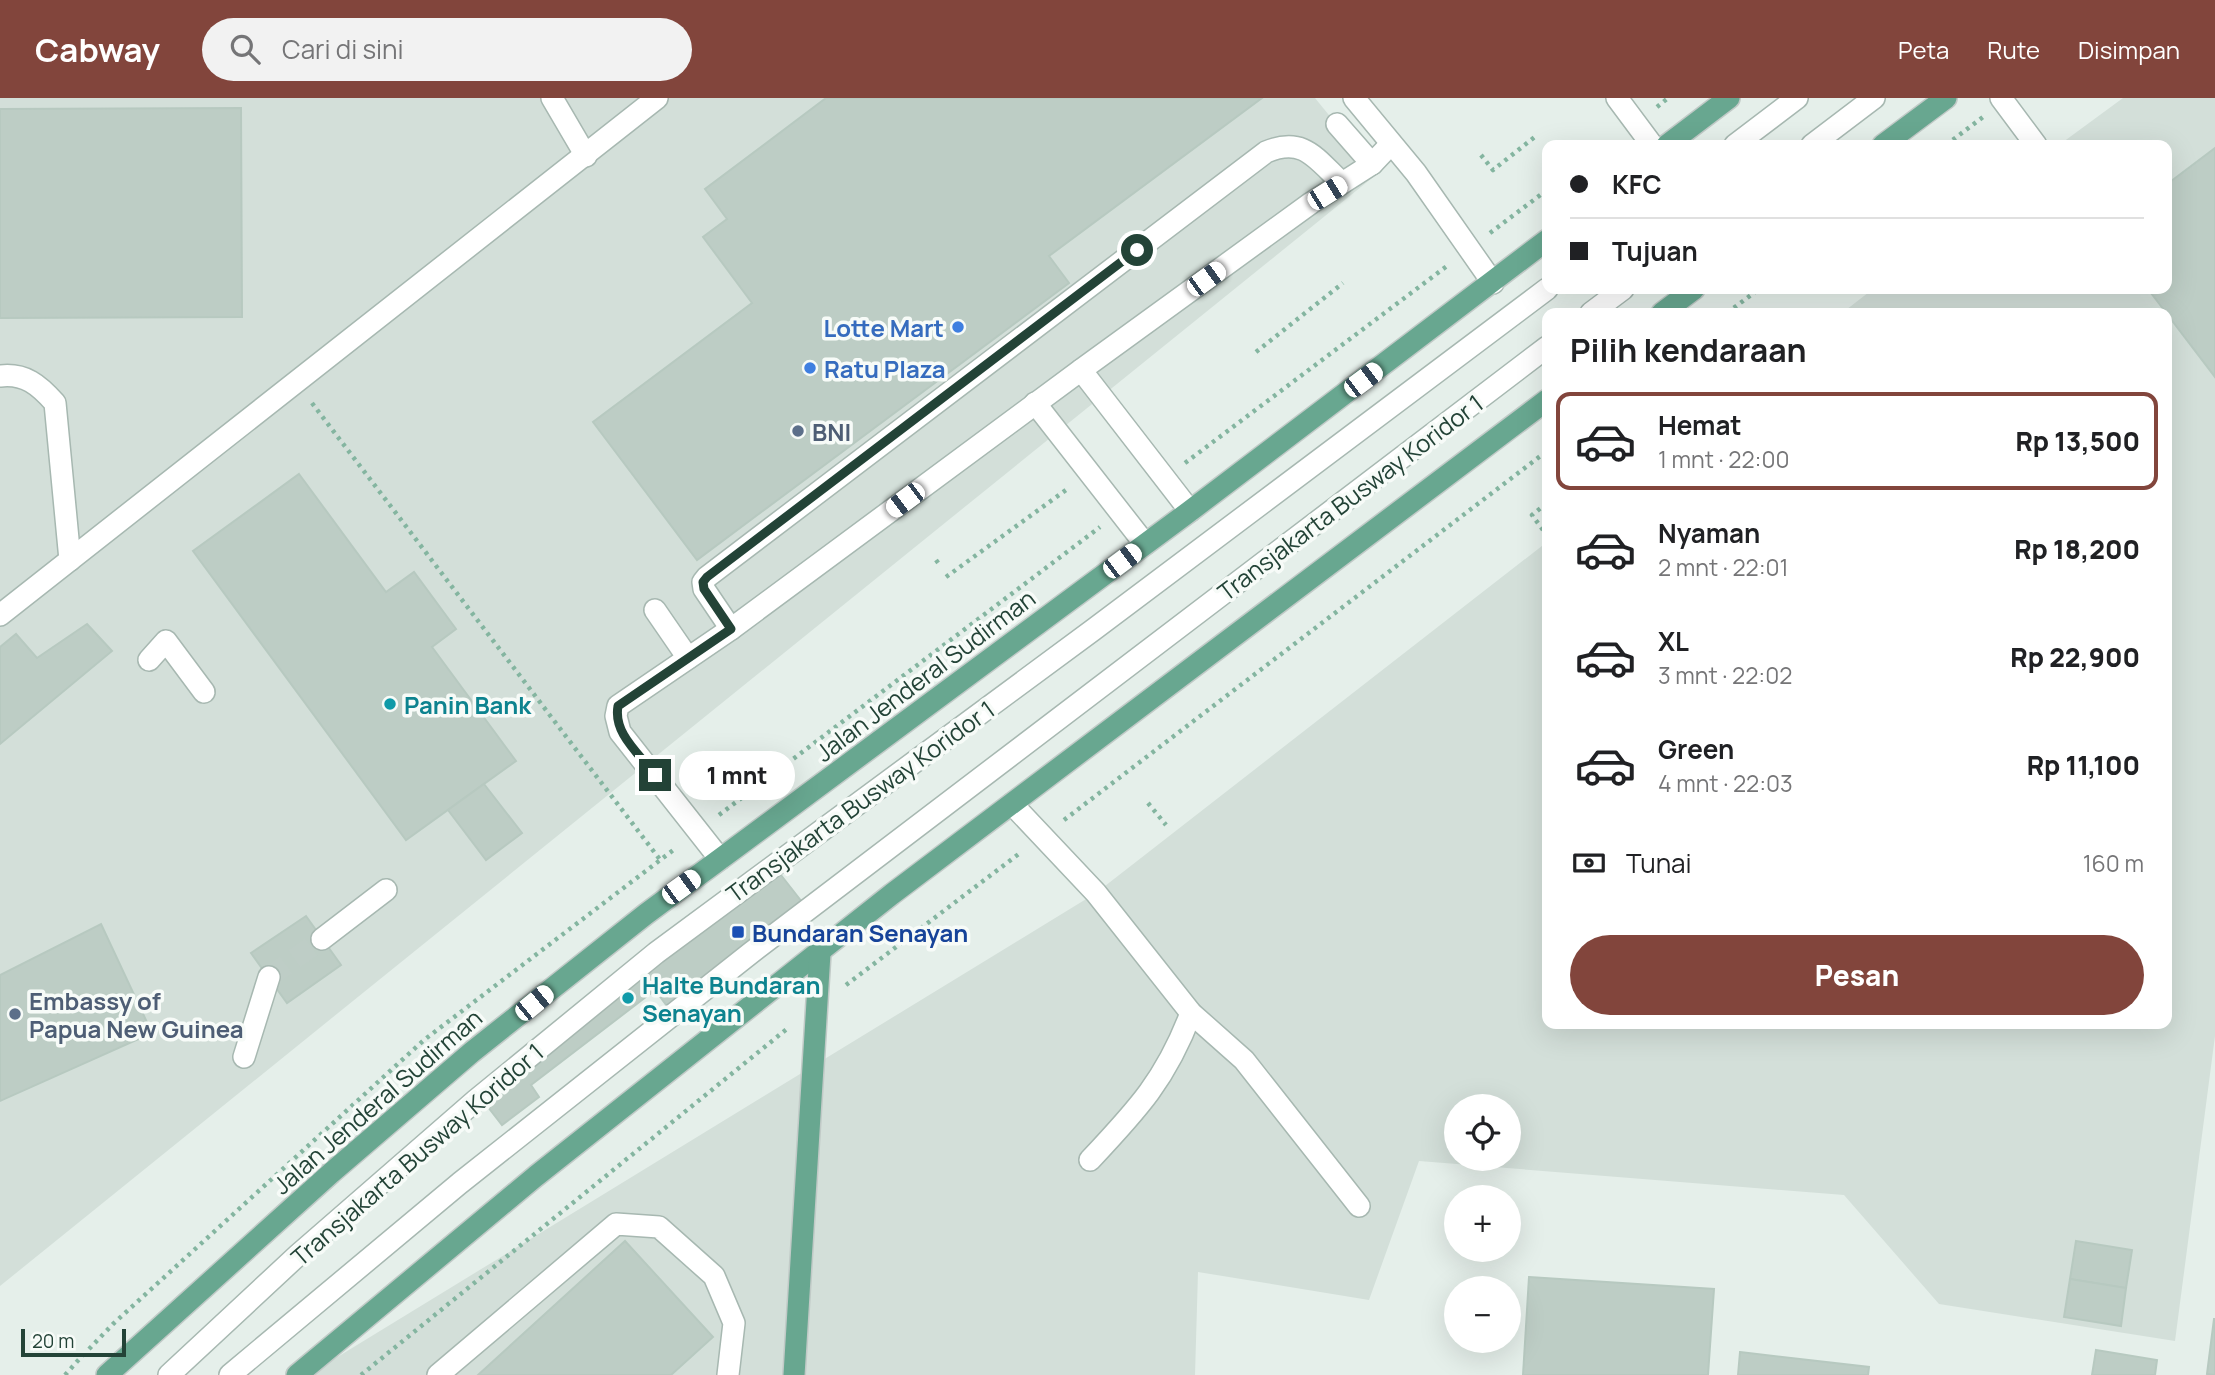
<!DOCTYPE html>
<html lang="id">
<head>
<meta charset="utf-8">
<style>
	body { margin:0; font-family:Manrope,sans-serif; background:#f2f2f2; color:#202124; height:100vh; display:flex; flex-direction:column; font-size:26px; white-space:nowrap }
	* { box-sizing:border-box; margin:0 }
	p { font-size:23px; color:#757577 }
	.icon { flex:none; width:38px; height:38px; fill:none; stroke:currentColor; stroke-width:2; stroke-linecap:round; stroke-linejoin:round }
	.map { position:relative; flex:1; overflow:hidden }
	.sheet { position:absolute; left:1542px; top:210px; width:630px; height:721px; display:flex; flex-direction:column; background:#fff; border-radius:14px; box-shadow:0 7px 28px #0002 }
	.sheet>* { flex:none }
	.hud { position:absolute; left:1542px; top:42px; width:630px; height:154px; border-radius:14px; box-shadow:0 7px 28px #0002; display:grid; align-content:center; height:154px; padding:0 28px; background:#fff }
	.buttons { position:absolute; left:1444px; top:996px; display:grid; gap:14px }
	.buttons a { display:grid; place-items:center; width:77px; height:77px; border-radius:50%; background:#fff; box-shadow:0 7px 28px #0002; font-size:35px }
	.scale { position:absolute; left:21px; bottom:18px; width:105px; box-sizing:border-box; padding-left:7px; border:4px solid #234337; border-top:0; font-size:19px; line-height:24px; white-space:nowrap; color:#234337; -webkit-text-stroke:5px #f7fbf8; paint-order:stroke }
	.end { position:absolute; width:32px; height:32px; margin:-16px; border:9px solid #234337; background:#fff; box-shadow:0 0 0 4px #fff }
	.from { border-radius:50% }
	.bubble { position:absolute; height:49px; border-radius:24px; background:#fff; box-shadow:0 7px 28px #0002; font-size:23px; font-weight:800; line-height:49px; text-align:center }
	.car { position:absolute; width:21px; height:42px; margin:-21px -10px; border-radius:9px; box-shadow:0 0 5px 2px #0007; background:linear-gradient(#fff 24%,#345 0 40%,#fff 0 76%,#345 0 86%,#fff 0) }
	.hud b { display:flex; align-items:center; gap:24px; height:66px; font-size:26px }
	.hud b+b { border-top:2px solid #e0e0e0 }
	.hud i { width:18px; height:18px; background:#202124 }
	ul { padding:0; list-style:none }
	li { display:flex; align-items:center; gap:21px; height:98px; margin:0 14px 10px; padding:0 14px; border:4px solid transparent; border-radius:14px }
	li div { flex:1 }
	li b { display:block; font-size:26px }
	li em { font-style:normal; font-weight:800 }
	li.current { border-color:#82453c }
	li>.icon { width:63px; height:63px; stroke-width:1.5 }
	h2 { padding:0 28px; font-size:32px; line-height:84px }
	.pay { display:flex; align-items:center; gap:18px; height:77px; padding:0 28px; font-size:26px }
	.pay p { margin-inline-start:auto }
	.action { display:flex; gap:14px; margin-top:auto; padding:14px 28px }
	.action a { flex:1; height:80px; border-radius:42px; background:#82453c; color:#fff; font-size:28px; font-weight:800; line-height:80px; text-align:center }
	header { display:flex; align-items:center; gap:42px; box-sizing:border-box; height:98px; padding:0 35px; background:#82453c; color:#fff }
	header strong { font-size:33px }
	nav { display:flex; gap:38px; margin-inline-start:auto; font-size:24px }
	.search { width:490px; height:63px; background:#f2f2f2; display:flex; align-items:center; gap:18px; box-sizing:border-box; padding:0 24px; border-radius:38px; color:#757577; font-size:26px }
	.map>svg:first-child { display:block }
</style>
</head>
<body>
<header>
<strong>Cabway</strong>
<div class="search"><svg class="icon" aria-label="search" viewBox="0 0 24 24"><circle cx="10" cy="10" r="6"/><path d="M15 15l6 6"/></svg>Cari di sini</div>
<nav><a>Peta</a><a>Rute</a><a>Disimpan</a></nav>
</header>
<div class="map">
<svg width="2215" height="1277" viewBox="0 0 2215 1277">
	<rect width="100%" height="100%" fill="#e5efea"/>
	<g fill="#d3dfd9" fill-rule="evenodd">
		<path d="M0,0H1315L1377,76L0,1188Z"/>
		<path d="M2123,0H2215V938L2175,1243L1939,1206L1844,1097L1419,1063L1369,1202L1198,1174L1195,1277H308L1096,795L1547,444V926H2166V215H1842L1873,191H2166V47H2059ZM1456,1008H1508V1060H1456Z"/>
	</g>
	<g fill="#bdcdc5" stroke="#b7c9c0" stroke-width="2">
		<path d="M826,0H1262L1049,158L1069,185L697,462L593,324L752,205L703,139L727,121L705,91Z"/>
		<path d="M241,10L242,219L0,220V11Z"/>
		<path d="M2215,50V279L2148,191H2166V87Z"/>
		<path d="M299,376L386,494L414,474L456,531L432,549L516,663L406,742L193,453Z"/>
		<path d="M87,526L112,553L0,646V549L16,536L37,560Z"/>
		<path d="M484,686L522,735L486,762L448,712Z"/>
		<path d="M777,772L802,804L667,908L655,892L531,987L539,999L502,1027L481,1000Z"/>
		<path d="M306,818L341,867L287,905L251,855Z"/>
		<path d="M101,826L152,935L0,1003V877Z"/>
		<path d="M625,1143L713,1239L671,1277H478Z"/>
		<path d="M2076,1143L2132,1152L2126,1190L2070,1181Z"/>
		<path d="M1529,1179L1714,1191L1708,1277H1523Z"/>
		<path d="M2070,1181L2126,1190L2121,1228L2064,1219Z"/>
		<path d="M2214,1221H2215V1277L2207,1276Z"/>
		<path d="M2096,1252L2157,1262L2155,1277H2092Z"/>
		<path d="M1740,1254L1869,1269L1868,1277H1738Z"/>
	</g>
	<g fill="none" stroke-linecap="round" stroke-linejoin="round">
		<path stroke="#becdc6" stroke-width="21" stroke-dasharray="21 10" stroke-linecap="butt" d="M269,879L322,841"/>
		<defs>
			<g id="minor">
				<path d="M552,0L586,58"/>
				<path d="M1354,0L1416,75L1493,185"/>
				<path d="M1617,0L1652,47"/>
				<path d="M2001,0L2036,47"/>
				<path d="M1337,26L1372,66"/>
				<path d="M1735,47L1797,0"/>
				<path d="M1812,47L1874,0"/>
				<path d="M1591,215L1623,191"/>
				<path d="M1081,272L1190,413"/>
				<path d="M0,278C25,275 39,287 55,305L70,462"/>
				<path d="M1035,305L1145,446"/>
				<path d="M655,512L688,560"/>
				<path d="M0,517L657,0"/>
				<path d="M731,531L704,491L703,484L707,479L1266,54C1304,38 1316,61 1342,85"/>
				<path d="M149,562L166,543L204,594"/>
				<path d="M1012,706L1096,795L1191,915L1244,962L1359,1108"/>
				<path d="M720,761L620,634L616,618L618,608L731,531L1081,272L1311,105L1372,66L1390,47"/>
				<path d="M322,841L386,792"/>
				<path d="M244,959L269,879"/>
				<path d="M1090,1062C1138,1011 1166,981 1191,915"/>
				<path d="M169,1277L298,1157L475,1003L656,855L1093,532L1547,191"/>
				<path d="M230,1277L460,1085L752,854L1547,249"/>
				<path d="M438,1277L616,1126L659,1129L714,1178L734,1225L728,1277"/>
			</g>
			<g id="major">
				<path d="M1667,47L1729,0"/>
				<path d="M1883,47L1946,0"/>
				<path d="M1662,215L1694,191"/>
				<path d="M107,1277L331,1075L472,954L646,816L1190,413L1547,142"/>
				<path d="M297,1277L536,1078L892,796L1547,302"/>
				<path d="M794,1277L820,855"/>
			</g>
		</defs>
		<use href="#minor" stroke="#a7b8b1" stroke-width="24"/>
		<use href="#major" stroke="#c1cac7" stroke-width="24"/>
		<g stroke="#84b5a0" stroke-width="4.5" stroke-dasharray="3.5 5" stroke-linecap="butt">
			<path d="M1657,9L1668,0"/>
			<path d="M1946,47L1983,19"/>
			<path d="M1481,57L1493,72L1536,38"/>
			<path d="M1490,135L1547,92"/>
			<path d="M1727,215L1759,191"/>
			<path d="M1256,254L1343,185"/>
			<path d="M312,305L661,763"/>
			<path d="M1185,365L1447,168"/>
			<path d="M1543,432L1532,417L1547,405"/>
			<path d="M936,462L939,466"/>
			<path d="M946,479L1066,392"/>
			<path d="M1148,705L1166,727"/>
			<path d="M719,717L1100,429"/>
			<path d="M1064,722L1547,353"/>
			<path d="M846,887L1020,755"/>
			<path d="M89,1251L113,1226L424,942L676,750"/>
			<path d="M65,1277L83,1257"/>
			<path d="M361,1277L788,930"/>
		</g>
		<use href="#minor" stroke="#fff" stroke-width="21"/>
		<use href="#major" stroke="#68a790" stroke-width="21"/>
	</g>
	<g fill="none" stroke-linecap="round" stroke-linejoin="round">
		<path stroke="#234337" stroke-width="9" d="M655,677C640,656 613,636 618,608L731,531L704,491L703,484L707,479L1137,152"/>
	</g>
	<g fill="#3f7fe0" stroke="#f7fbf8" stroke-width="2.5">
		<circle cx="958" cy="229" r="7"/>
		<circle cx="810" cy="270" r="7"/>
	</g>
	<g fill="#5c6f8a" stroke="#f7fbf8" stroke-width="2.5">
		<circle cx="798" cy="333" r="7"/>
		<circle cx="15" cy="916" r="7"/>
	</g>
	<g fill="#0f9aa8" stroke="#f7fbf8" stroke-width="2.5">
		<circle cx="390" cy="606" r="7"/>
		<circle cx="628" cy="900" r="7"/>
	</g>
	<rect fill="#1a4fb4" stroke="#f7fbf8" stroke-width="2.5" x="731" y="827" width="14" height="14" rx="3.5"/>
	<g text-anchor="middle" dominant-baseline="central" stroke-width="7" stroke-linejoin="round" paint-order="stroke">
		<g font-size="24" font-weight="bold" fill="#366cbe" stroke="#f7fbf8" text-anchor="end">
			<text x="944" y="229">Lotte Mart</text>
			<text x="824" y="270" text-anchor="start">Ratu Plaza</text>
		</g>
		<g font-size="24" font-weight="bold" fill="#4e5e75" stroke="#f7fbf8" text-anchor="start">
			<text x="812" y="333">BNI</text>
			<text x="29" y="902">Embassy of<tspan x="29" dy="28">Papua New Guinea</tspan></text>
		</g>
		<g font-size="24" fill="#234337" stroke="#f7fbf8">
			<text transform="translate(1350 399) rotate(-37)">Transjakarta Busway Koridor 1</text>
			<text transform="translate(925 577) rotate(-37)">Jalan Jenderal Sudirman</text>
			<text transform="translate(860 703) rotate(-36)">Transjakarta Busway Koridor 1</text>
			<text transform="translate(377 1003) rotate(-41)">Jalan Jenderal Sudirman</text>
			<text transform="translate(417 1056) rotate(-41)">Transjakarta Busway Koridor 1</text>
		</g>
		<g font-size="24" font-weight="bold" fill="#0d838f" stroke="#f7fbf8" text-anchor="start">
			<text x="404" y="606">Panin Bank</text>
			<text x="642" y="886">Halte Bundaran<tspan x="642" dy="28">Senayan</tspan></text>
		</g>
		<g font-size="24" font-weight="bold" fill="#164399" stroke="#f7fbf8" text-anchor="start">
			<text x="752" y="834">Bundaran Senayan</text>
		</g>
	</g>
</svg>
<div class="buttons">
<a><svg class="icon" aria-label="locate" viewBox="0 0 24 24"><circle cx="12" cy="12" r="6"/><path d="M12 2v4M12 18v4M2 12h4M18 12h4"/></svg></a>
<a>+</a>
<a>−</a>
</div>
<div class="scale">20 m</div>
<i class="end from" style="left:1137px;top:152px"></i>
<i class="end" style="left:655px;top:677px"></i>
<div class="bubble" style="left:679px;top:653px;width:116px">1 mnt</div>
<i class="car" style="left:1327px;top:95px;rotate:58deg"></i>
<i class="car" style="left:1206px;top:181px;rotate:54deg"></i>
<i class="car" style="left:1363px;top:282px;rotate:53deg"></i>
<i class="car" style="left:905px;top:402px;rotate:233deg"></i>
<i class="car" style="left:1122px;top:463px;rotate:53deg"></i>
<i class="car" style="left:681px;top:789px;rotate:54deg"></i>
<i class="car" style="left:534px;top:905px;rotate:51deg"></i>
<div class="hud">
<b><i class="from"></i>KFC</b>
<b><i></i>Tujuan</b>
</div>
<section class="sheet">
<h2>Pilih kendaraan</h2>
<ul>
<li class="current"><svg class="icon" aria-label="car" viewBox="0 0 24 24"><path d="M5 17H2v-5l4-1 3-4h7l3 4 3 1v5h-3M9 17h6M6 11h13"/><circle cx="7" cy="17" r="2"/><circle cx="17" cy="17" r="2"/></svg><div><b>Hemat</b><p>1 mnt · 22:00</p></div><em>Rp 13,500</em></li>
<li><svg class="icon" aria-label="car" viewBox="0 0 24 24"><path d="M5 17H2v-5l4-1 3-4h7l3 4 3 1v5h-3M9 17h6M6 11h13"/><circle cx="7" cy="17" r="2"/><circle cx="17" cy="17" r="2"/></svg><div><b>Nyaman</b><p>2 mnt · 22:01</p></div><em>Rp 18,200</em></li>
<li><svg class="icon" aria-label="car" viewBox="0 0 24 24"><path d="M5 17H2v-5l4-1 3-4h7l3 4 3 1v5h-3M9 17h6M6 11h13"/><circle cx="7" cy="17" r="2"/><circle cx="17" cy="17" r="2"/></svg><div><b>XL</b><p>3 mnt · 22:02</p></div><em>Rp 22,900</em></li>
<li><svg class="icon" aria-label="car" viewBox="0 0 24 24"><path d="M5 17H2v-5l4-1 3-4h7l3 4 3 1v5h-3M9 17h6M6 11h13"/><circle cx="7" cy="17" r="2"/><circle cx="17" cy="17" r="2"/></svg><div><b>Green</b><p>4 mnt · 22:03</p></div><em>Rp 11,100</em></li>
</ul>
<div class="pay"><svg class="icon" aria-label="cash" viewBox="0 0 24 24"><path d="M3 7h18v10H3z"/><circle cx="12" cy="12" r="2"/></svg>Tunai<p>160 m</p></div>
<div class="action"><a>Pesan</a></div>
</section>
</div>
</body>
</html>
